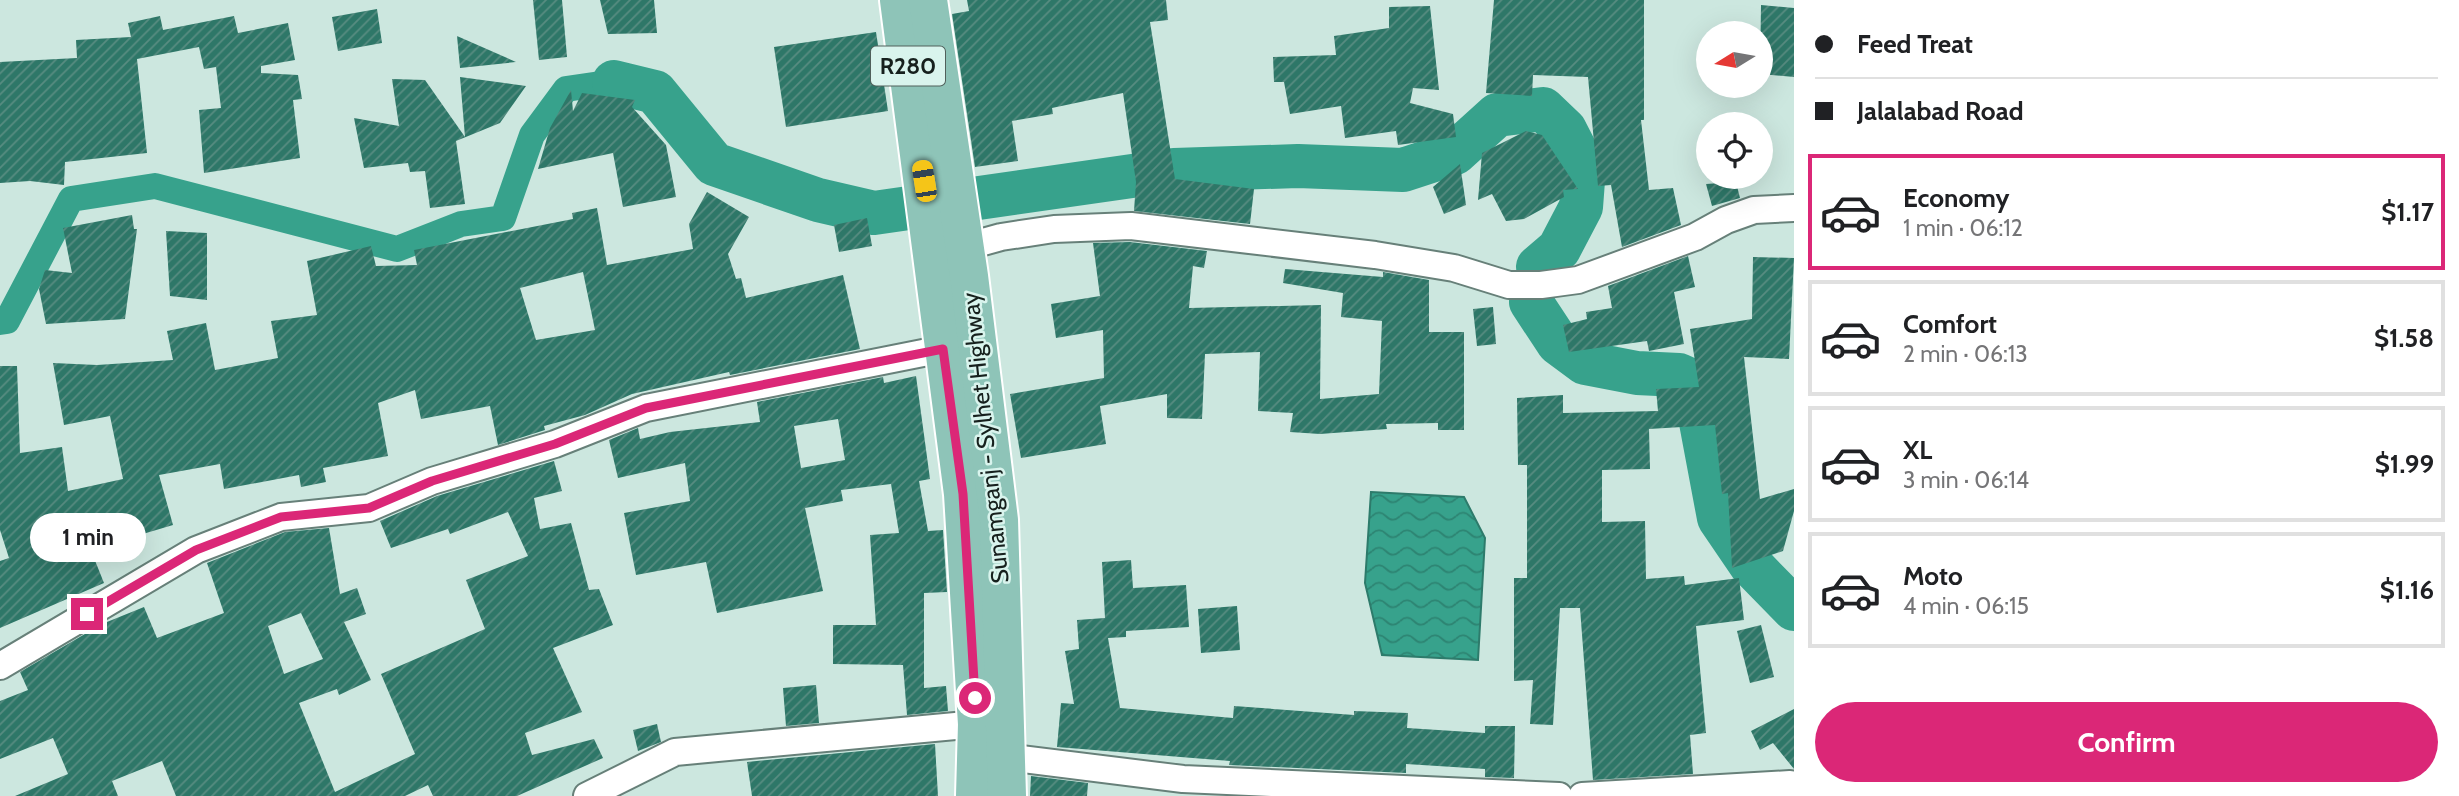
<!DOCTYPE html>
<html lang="en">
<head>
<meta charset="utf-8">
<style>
	body { margin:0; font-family:Cabin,sans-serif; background:#f2f2f2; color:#202124; height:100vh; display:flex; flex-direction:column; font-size:26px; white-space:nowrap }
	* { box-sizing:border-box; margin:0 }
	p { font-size:23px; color:#757577 }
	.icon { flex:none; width:38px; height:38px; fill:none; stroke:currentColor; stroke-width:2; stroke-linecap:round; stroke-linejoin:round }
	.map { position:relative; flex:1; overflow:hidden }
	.details { display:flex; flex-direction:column; background:#fff; width:665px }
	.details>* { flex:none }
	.guide { display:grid; align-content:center; height:154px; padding:0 21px; background:#fff }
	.needle { width:46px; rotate:259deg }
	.buttons { position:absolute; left:1696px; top:21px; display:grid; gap:14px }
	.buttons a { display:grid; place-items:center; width:77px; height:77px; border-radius:50%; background:#fff; box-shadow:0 7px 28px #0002; font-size:35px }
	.end { position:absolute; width:32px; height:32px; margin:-16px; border:9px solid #db2777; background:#fff; box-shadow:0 0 0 4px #fff }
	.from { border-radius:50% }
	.bubble { position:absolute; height:49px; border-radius:24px; background:#fff; box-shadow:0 7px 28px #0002; font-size:23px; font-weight:800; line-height:49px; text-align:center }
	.car { position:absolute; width:21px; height:42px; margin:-21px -10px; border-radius:9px; box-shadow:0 0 5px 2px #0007; background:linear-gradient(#f5c518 24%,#345 0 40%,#f5c518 0 76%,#345 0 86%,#f5c518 0) }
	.guide b { display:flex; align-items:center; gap:24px; height:66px; font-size:26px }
	.guide b+b { border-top:2px solid #e0e0e0 }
	.guide i { width:18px; height:18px; background:#202124 }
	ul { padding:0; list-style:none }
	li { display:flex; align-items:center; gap:21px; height:116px; margin:0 14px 10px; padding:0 7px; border:4px solid #e0e0e0; border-radius:0px }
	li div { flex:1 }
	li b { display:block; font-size:26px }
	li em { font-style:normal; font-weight:800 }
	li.current { border-color:#db2777 }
	li>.icon { width:63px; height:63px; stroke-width:1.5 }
	.button { display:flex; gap:14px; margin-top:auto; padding:14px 21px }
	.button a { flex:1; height:80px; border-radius:42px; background:#db2777; color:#fff; font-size:28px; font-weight:800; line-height:80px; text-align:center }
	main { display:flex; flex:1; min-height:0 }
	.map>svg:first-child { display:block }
</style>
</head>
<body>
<main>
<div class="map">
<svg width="1794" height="796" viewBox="0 0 1794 796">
	<defs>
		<pattern id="water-waves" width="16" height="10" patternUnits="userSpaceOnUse" patternTransform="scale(1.75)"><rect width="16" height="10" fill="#37a28c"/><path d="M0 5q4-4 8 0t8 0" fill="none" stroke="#2d8472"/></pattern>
		<pattern id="building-hatch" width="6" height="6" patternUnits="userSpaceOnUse" patternTransform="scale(1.75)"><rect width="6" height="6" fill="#2e7768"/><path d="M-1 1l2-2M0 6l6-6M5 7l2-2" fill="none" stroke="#588c81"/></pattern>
	</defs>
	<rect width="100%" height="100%" fill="#cce7df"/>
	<path fill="url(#water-waves)" stroke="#2d7b6b" stroke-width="2" d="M1371,492L1464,497L1485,538L1478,660L1382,655L1365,583Z"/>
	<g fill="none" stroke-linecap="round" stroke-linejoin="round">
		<path stroke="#37a28c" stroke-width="26" d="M0,322L7,321L71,199L155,186L397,249L461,224L503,218L532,135L566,89L614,82"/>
		<g stroke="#37a28c" stroke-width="44">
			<path d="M614,82L655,92L714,164L818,200L874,213L1174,170L1298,166L1403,170L1455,153L1497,115L1543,109L1565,130L1584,167L1581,207L1559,249L1538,267"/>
			<path d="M1531,302L1558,343L1585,363L1637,373L1679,375L1690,380L1697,401L1719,518L1751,565L1794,609"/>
		</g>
	</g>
	<g fill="url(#building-hatch)" fill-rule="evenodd">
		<path d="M533,0H562L567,57L539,60Z"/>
		<path d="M600,0H654L657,33L608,34Z"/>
		<path d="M967,0H1166L1168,20L1150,22L1175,179L1254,189L1250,224L1134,211L1136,182L1123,93L1052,108L1053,114L1012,121L1018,161L975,167L952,14L969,11Z"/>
		<path d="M1494,0H1644V120H1641L1649,190L1673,188L1681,225L1622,247L1611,185L1598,186L1588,77L1533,75L1532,96L1486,93Z"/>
		<path d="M1761,5L1794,8V77L1760,74Z"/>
		<path d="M1430,6L1439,90L1413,88L1410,103L1453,114L1456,137L1398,145L1396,131L1345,138L1341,106L1290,114L1284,82H1274L1273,57L1336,55L1334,36L1389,28V7Z"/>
		<path d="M377,9L382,43L338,51L332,17Z"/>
		<path d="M160,16L163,30L234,16L238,33L288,23L295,60L261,66V73L298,75L302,99L293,100L300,158L204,173L199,110L221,108L216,67L204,69L199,47L137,59L147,153L65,162L64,185L30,181L0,183V62L77,58L76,40L131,37L128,23Z"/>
		<path d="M876,32L888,111L786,127L774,47Z"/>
		<path d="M457,36L516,62L460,68Z"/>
		<path d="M460,77L526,86L500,123L456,141L465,204L430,208L425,171L410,172L408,163L364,168L354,118L399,126L392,79L425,80L465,137Z"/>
		<path d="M571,90L573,111L582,93L635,100L632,107L666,145L676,197L623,207L613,153L538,169L550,128Z"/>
		<path d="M1526,131L1542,135L1578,189L1563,190L1564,197L1524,219L1506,221L1492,194L1478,200L1482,153Z"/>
		<path d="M1460,164L1466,205L1444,214L1433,187Z"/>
		<path d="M1736,182L1740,198L1712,206L1706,184Z"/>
		<path d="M707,192L749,217L728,254L736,279L741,278L746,298L843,275L860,349L730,375L729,372L632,394L585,415L544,426L545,430L498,445L490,406L421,419L415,390L378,403L388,456L323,468L326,482L301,487L299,475L224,489L220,464L159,475L173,525L116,542L92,553L104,583L0,628V561L9,558L0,530V366H17L20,453L62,447L68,491L123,479L110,416L64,425L53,363L97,365L173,360L167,331L206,323L215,370L278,358L271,321L317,315L307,261L371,246L376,266L417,265L414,250L573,219L572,213L597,208L607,265L693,249L689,224ZM583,272L595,330L536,340L520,288Z"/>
		<path d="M132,215L134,229H137L125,319L46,324L39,289L45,270L72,273L63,228Z"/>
		<path d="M867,218L872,246L839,252L834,225Z"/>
		<path d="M166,231L207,233V300L170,296Z"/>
		<path d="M1130,242L1207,251L1204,268L1193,266L1189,308L1321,305L1320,399L1379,394L1382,321L1341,317L1343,293L1283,283L1285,269L1383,277V272L1429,280V332H1464V430H1438V423L1386,424L1387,429L1320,434L1290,432L1293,413L1258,411L1260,352L1205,354L1202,419L1167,418V394L1100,406L1106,444L1021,458L1010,394L1104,378L1103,330L1056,338L1051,304L1100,296L1093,243Z"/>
		<path d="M1688,256L1695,287L1674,292L1684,344L1649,351L1647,341L1569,352L1563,325L1587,319L1586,312L1612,308L1608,286Z"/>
		<path d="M1753,257L1794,258L1789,359L1744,357L1760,499L1794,489V511L1783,551L1732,568L1728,493L1722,494L1715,425L1649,429L1650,469L1602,470V522L1645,521L1646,579L1684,576L1685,585L1739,578L1744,620L1696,626L1706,733L1690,735L1693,774L1593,780L1580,608H1560L1553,725L1530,724L1533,680L1514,681V578H1527V465H1518L1517,398L1563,395V413L1658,411L1656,389L1699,387L1690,329L1752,319Z"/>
		<path d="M1493,307L1496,344L1477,346L1473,309Z"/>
		<path d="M916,376L930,479L919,481L928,531L943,530L947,592L924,593V688L946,686L948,711L907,715L903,665L833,664V625H876L870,535L899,533L891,484L841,490L843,501L805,508L823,591L717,613L706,562L636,575L624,513L690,501L685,463L618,478L609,440L638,428L640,439L670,432L760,422L757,402L883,377L884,383ZM838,419L845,460L801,468L794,426Z"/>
		<path d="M554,461L562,491L534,498L540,529L571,523L589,590L599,589L613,625L553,648L582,712L525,733L532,755L594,739L603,758L517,796H433L428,785L405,796H176L162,761L112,781L118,796H15L68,774L53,738L0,759V701L28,690L20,672L102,624L144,607L157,638L224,613L207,563L285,532L329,528L340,594L357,588L366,614L344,622L371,680L339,695L337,689L299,703L335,792L415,754L381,674L485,629L466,580L528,556L508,512L450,534L448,529L391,548L380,521L437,496ZM301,613L323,659L284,674L268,626Z"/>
		<path d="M1131,560L1133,588L1186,585L1189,627L1126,631V637L1108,638L1120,708L1233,718L1234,706L1354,715V711L1408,713L1407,728L1485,733V726H1515L1514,778L1485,777V769L1406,764V773L1229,765L1230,761L1057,747L1061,703L1074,704L1065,651L1079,649L1077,620L1105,618L1102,562Z"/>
		<path d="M1237,606L1240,650L1201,653L1198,609Z"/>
		<path d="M1761,625L1774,677L1750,683L1737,631Z"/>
		<path d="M816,685L819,723L786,726L783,688Z"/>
		<path d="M1794,709V769L1773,743L1760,750L1751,731Z"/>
		<path d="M657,724L661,742L638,751L633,730Z"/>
		<path d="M935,744L938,796H752L747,762Z"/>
		<path d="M1031,776L1088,783L1087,796H1030Z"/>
	</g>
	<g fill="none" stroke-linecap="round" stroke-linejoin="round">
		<defs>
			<g id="minor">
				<path d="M965,247L1001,237L1054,229L1131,226L1375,255L1454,268L1509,285H1541L1578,280L1695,237L1726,220L1754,210L1794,208"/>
				<path d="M0,666L196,550L281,517L369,508L432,481L555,444L646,408L943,349"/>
				<path d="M1006,757L1183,779L1559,796"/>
				<path d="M587,796L675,752L977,724"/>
				<path d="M1582,796L1790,784L1794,789"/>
			</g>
			<g id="primary">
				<path d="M899,0L963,494L977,724L975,796"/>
				<path d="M928,0L969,276L999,520L1007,796"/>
			</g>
		</defs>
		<use href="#minor" stroke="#678079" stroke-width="30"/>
		<use href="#primary" stroke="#fff" stroke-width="42"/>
		<use href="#minor" stroke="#fff" stroke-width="26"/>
		<use href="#primary" stroke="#8ec4b8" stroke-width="38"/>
	</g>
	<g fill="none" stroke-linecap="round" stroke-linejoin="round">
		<path stroke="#db2777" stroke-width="9" d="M87,614L196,550L281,517L369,508L432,481L555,444L646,408L943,349L963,494L975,698"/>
	</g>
	<g text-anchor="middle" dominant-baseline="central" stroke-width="5" stroke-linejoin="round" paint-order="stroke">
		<rect fill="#d9f4ed" stroke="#50605b" stroke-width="2" x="871" y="46.5" width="74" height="39" rx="5"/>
		<g font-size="23" font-weight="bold" fill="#16201d">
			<text x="908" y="66">R280</text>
		</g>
		<g font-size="24" fill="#16201d" stroke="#d9f4ed">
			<text transform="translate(985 438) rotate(-96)">Sunamganj - Sylhet Highway</text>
		</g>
	</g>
</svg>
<div class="buttons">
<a><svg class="needle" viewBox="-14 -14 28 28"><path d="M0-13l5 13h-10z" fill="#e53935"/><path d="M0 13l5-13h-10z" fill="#757577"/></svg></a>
<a><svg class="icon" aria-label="locate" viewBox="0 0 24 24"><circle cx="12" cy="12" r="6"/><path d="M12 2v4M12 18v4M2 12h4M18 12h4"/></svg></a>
</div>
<i class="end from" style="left:975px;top:698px"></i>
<i class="end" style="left:87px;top:614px"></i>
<div class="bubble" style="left:30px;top:513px;width:116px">1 min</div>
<i class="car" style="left:924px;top:181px;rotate:351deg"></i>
</div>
<section class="details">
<div class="guide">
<b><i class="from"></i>Feed Treat</b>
<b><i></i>Jalalabad Road</b>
</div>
<ul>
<li class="current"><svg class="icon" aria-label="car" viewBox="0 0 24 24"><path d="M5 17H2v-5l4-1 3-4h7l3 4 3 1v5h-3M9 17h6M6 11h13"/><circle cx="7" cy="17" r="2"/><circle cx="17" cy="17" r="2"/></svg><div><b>Economy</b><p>1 min · 06:12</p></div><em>$1.17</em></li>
<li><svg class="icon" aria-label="car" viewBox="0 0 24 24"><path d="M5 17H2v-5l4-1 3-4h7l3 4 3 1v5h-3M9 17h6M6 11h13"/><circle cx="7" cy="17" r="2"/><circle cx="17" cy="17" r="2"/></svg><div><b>Comfort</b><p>2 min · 06:13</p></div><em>$1.58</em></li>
<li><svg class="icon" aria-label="car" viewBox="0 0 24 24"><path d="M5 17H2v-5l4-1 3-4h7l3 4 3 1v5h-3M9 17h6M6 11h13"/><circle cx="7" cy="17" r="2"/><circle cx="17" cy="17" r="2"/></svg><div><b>XL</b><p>3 min · 06:14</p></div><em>$1.99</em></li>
<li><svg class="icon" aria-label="car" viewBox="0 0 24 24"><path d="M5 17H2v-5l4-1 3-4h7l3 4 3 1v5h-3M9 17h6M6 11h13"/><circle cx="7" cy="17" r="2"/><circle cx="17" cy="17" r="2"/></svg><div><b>Moto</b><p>4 min · 06:15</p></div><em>$1.16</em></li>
</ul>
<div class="button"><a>Confirm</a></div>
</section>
</main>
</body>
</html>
